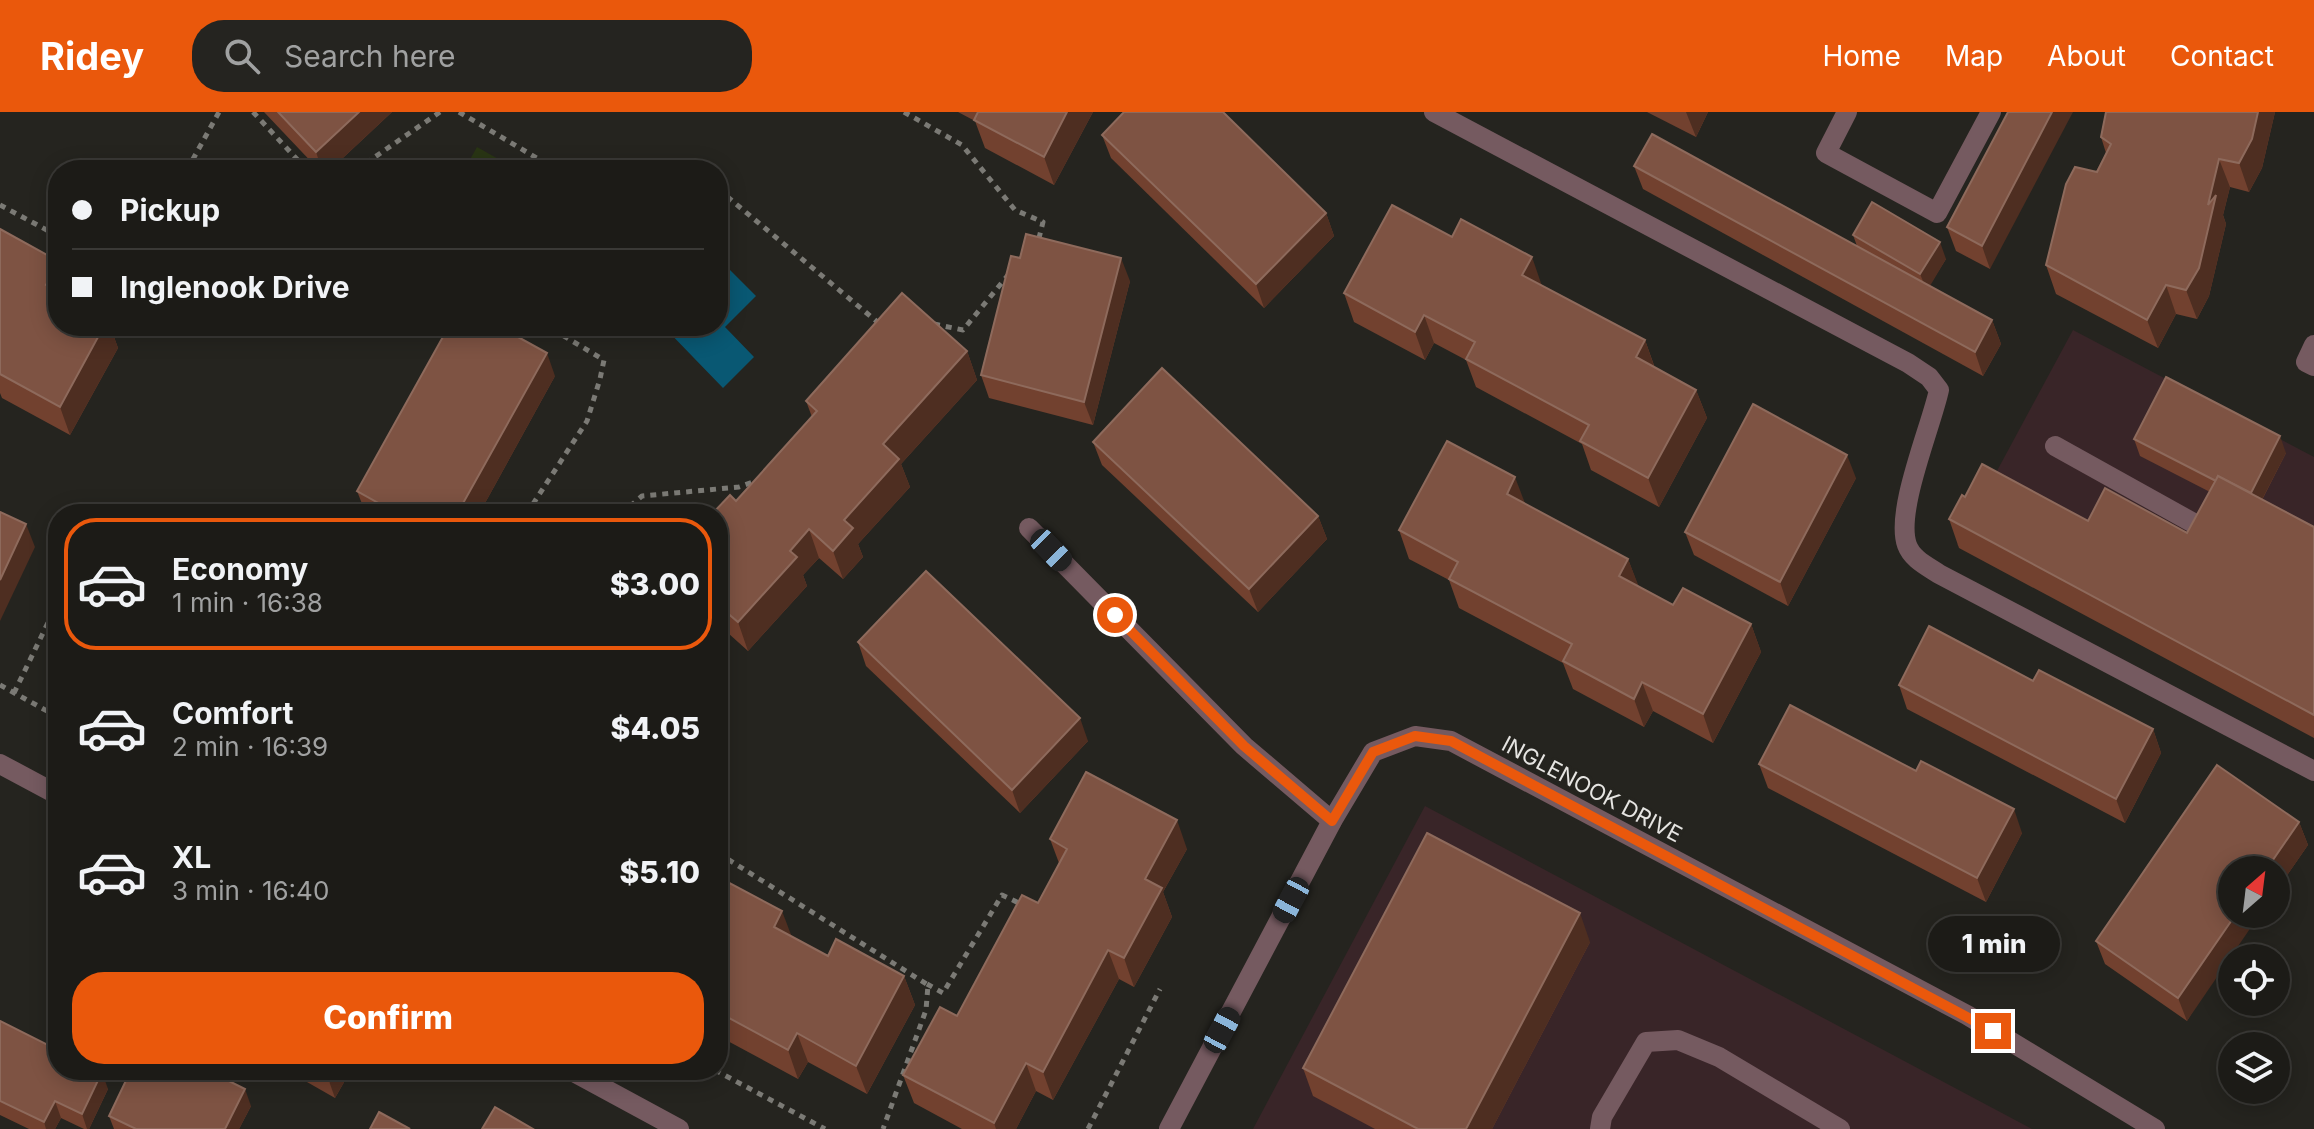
<!DOCTYPE html>
<html lang="en">
<head>
<meta charset="utf-8">
<style>
	body { margin:0; font-family:Inter,sans-serif; background:#252420; color:#f1f3f6; height:100vh; display:flex; flex-direction:column; font-size:30px; white-space:nowrap }
	* { box-sizing:border-box; margin:0 }
	p { font-size:26px; color:#a0a1a1 }
	.icon { flex:none; width:44px; height:44px; fill:none; stroke:currentColor; stroke-width:2; stroke-linecap:round; stroke-linejoin:round }
	.map { position:relative; flex:1; overflow:hidden }
	.drawer { position:absolute; left:48px; top:392px; width:680px; height:576px; display:flex; flex-direction:column; background:#1c1b17; border-radius:32px; box-shadow:0 4px 20px #0003,0 0 0 2px #3a3936 }
	.drawer>* { flex:none }
	.hud { position:absolute; left:48px; top:48px; width:680px; height:176px; border-radius:32px; box-shadow:0 4px 20px #0003,0 0 0 2px #3a3936; display:grid; align-content:center; height:176px; padding:0 24px; background:#1c1b17 }
	.needle { width:52px; rotate:28deg }
	.controls { position:absolute; left:2218px; top:744px; display:grid; gap:16px }
	.controls a { display:grid; place-items:center; width:72px; height:72px; border-radius:50%; background:#1c1b17; box-shadow:0 4px 20px #0003,0 0 0 2px #3a3936; font-size:40px }
	.end { position:absolute; width:36px; height:36px; margin:-18px; border:10px solid #ea580c; background:#fff; box-shadow:0 0 0 4px #fff }
	.from { border-radius:50% }
	.bubble { position:absolute; height:56px; border-radius:28px; background:#1c1b17; box-shadow:0 4px 20px #0003,0 0 0 2px #3a3936; font-size:26px; font-weight:800; line-height:56px; text-align:center }
	.car { position:absolute; width:24px; height:48px; margin:-24px -12px; border-radius:10px; box-shadow:0 0 6px 2px #0007; background:linear-gradient(#222 24%,#8ab4d8 0 40%,#222 0 76%,#8ab4d8 0 86%,#222 0) }
	.hud b { display:flex; align-items:center; gap:28px; height:76px; font-size:30px }
	.hud b+b { border-top:2px solid #3a3936 }
	.hud i { width:20px; height:20px; background:#f1f3f6 }
	ul { padding:14px 0 0; list-style:none }
	li { display:flex; align-items:center; gap:24px; height:132px; margin:0 16px 12px; padding:0 8px; border:4px solid transparent; border-radius:32px }
	li div { flex:1 }
	li b { display:block; font-size:30px }
	li em { font-style:normal; font-weight:800 }
	li.selected { border-color:#ea580c }
	li>.icon { width:72px; height:72px; stroke-width:1.5 }
	.cta { display:flex; gap:16px; margin-top:auto; padding:16px 24px }
	.cta a { flex:1; height:92px; border-radius:32px; background:#ea580c; color:#fff; font-size:32px; font-weight:800; line-height:92px; text-align:center }
	header { display:flex; align-items:center; gap:48px; box-sizing:border-box; height:112px; padding:0 40px; background:#ea580c; color:#fff }
	header strong { font-size:38px }
	nav { display:flex; gap:44px; margin-inline-start:auto; font-size:28px }
	.search { width:560px; height:72px; background:#252420; display:flex; align-items:center; gap:20px; box-sizing:border-box; padding:0 28px; border-radius:32px; color:#a0a1a1; font-size:30px }
	.map>svg:first-child { display:block }
</style>
</head>
<body>
<header>
<strong>Ridey</strong>
<div class="search"><svg class="icon" aria-label="search" viewBox="0 0 24 24"><circle cx="10" cy="10" r="6"/><path d="M15 15l6 6"/></svg>Search here</div>
<nav><a>Home</a><a>Map</a><a>About</a><a>Contact</a></nav>
</header>
<div class="map">
<svg width="2314" height="1017" viewBox="0 0 2314 1017">
	<rect width="100%" height="100%" fill="#25241f"/>
	<g fill="#392528">
		<path d="M2073,218L2314,345V623L1957,433Z"/>
		<path d="M1425,694L2032,1017H1253Z"/>
	</g>
	<path fill="#293514" d="M477,35L518,58H464Z"/>
	<path fill="#095873" d="M724,152L756,184L725,215L754,245L723,276L663,214H718V158Z"/>
	<g fill="none" stroke-linecap="round" stroke-linejoin="round">
		<g stroke="#7b7a75" stroke-width="5" stroke-dasharray="6 6" stroke-linecap="butt">
			<path d="M253,0L307,58"/>
			<path d="M459,0L557,58"/>
			<path d="M904,0L962,33L1015,98L1043,110L1039,126L1036,130"/>
			<path d="M187,58L219,0"/>
			<path d="M356,58L440,0"/>
			<path d="M718,77L881,213"/>
			<path d="M0,93L58,124"/>
			<path d="M934,212L963,218L1009,162"/>
			<path d="M533,392L587,309L600,267L604,248L547,214"/>
			<path d="M503,402L505,399L533,392L561,402"/>
			<path d="M621,402L642,384L739,375L759,368"/>
			<path d="M0,573L58,605"/>
			<path d="M14,581L58,490"/>
			<path d="M718,741L928,873L926,898L883,1017"/>
			<path d="M927,872L943,881L1002,783L1021,792"/>
			<path d="M715,958L825,1017"/>
			<path d="M1088,1017L1160,877"/>
		</g>
		<g stroke="#755a60" stroke-width="20">
			<path d="M1847,0L1826,41L1937,101L1991,0"/>
			<path d="M2314,233L2306,250L2314,254"/>
			<path d="M2055,334L2215,423"/>
			<path d="M1029,416L1244,634L1332,709"/>
			<path d="M1600,1017L1602,1005L1646,930L1678,928L1719,945L1840,1017"/>
		</g>
		<g stroke="#755a60" stroke-width="20">
			<path d="M1434,0L1908,251L1929,265L1939,278C1931,315 1895,399 1907,433C1912,447 1927,454 1939,462L2314,659"/>
			<path d="M0,652L58,683"/>
			<path d="M570,958L679,1017"/>
			<path d="M1169,1017L1332,709L1373,640L1415,624L1451,629L1967,903L2155,1017"/>
		</g>
	</g>
	<g fill="#72412f">
		<path d="M264,0H392L330,58H319Z"/>
		<path d="M958,0H1093L1054,73L985,36L975,9Z"/>
		<path d="M1647,0H1708L1696,25Z"/>
		<path d="M2008,0L1990,157L1956,139L1947,115Z"/>
		<path d="M2106,0H2275L2262,56L2249,80L2230,75L2223,103L2226,112L2209,184L2197,207L2176,202L2158,236L2056,182L2046,153L2106,41L2101,25Z"/>
		<path d="M1102,23L1326,101L1334,124L1264,196L1111,46Z"/>
		<path d="M1634,54L1857,134L1853,123L1946,147L1929,174L1992,208L2001,232L1983,264L1643,77Z"/>
		<path d="M0,117L58,214H110L118,236L70,323L2,286L0,281Z"/>
		<path d="M1130,169L1093,313L989,286L981,263Z"/>
		<path d="M1542,174L1645,228L1655,256L1696,278L1707,306L1659,395L1591,358L1582,332L1476,275L1466,248L1434,231L1425,248L1354,210L1344,181Z"/>
		<path d="M967,239L977,268L901,352L910,375L858,432L863,445L843,467L819,446L803,463L807,474L748,539L718,512V402L736,389L812,305L806,289Z"/>
		<path d="M555,264L479,402H366L357,379Z"/>
		<path d="M2134,327L2286,341L2262,388L2314,415V626L1959,436L1949,407L1965,385L2088,409L2187,421L2210,380L2140,344Z"/>
		<path d="M1093,330L1318,404L1327,427L1258,500L1102,353Z"/>
		<path d="M1856,366L1788,494L1694,443L1685,420Z"/>
		<path d="M1525,392L1628,447L1638,474L1673,493L1751,512L1761,540L1713,631L1653,599L1644,615L1573,577L1563,551L1459,496L1449,468L1409,447L1399,418Z"/>
		<path d="M858,530L1088,629L1020,701L866,554Z"/>
		<path d="M2033,569L2153,617L2161,641L2125,711L1907,597L1899,573Z"/>
		<path d="M1759,652L2022,721L1986,790L1768,676Z"/>
		<path d="M2299,710L2308,733L2276,779V758L2187,909L2105,852L2096,829Z"/>
		<path d="M1050,727L1187,737L1163,780L1172,805L1134,875L1119,867L1053,988L1036,979L1016,1017H962L914,991L903,963L957,904L1038,791L1059,751Z"/>
		<path d="M718,765L792,825L828,844L904,864L915,893L867,982L808,950L798,967L724,927L718,910Z"/>
		<path d="M1590,830L1492,1017H1375L1313,984L1303,956Z"/>
		<path d="M0,909L108,977L89,1017H84L61,1006L55,1017H29L0,1003Z"/>
		<path d="M292,958H351L335,986L293,962Z"/>
		<path d="M251,994L239,1017H114L109,1004Z"/>
	</g>
	<g fill="#4e2e21">
		<path d="M359,0H392L330,58H322L316,40Z"/>
		<path d="M1067,0H1093L1054,73L1044,45Z"/>
		<path d="M1686,0H1708L1696,25Z"/>
		<path d="M2052,0H2073L1990,157L1982,134Z"/>
		<path d="M2258,0H2275L2262,56L2249,80L2239,51Z"/>
		<path d="M2219,47L2230,75L2223,103L2226,112L2209,184L2197,207L2186,178Z"/>
		<path d="M1326,101L1334,124L1264,196L1256,172Z"/>
		<path d="M1940,130L1946,147L1927,179L1920,162Z"/>
		<path d="M1532,145L1542,174L1522,163Z"/>
		<path d="M1121,146L1130,169L1093,313L1084,290Z"/>
		<path d="M58,152V199L46,173Z"/>
		<path d="M2166,173L2176,202L2158,236L2147,208Z"/>
		<path d="M1424,203L1434,231L1425,248L1415,220Z"/>
		<path d="M1992,208L2001,232L1983,264L1975,240Z"/>
		<path d="M104,214H110L118,236L70,323L60,295Z"/>
		<path d="M1645,228L1655,257L1636,245Z"/>
		<path d="M967,239L977,268L901,352L910,375L858,432L863,445L843,467L833,439L844,408L883,332Z"/>
		<path d="M547,241L555,264L479,402H457Z"/>
		<path d="M1696,278L1707,306L1659,395L1648,366Z"/>
		<path d="M2280,324L2286,341L2254,403L2248,386Z"/>
		<path d="M1847,343L1856,366L1788,494L1780,470Z"/>
		<path d="M1515,365L1526,394L1507,382Z"/>
		<path d="M1318,404L1327,427L1258,500L1249,477Z"/>
		<path d="M26,412L35,435L0,509V468Z"/>
		<path d="M809,417L819,446L803,463L807,474L748,539L738,510L790,439Z"/>
		<path d="M1628,447L1639,475L1619,464Z"/>
		<path d="M1751,512L1761,540L1713,631L1703,602Z"/>
		<path d="M1642,570L1653,599L1644,615L1634,587Z"/>
		<path d="M1080,606L1088,629L1020,701L1012,678Z"/>
		<path d="M2153,617L2161,641L2125,711L2116,687Z"/>
		<path d="M2014,697L2022,721L1986,790L1977,766Z"/>
		<path d="M1177,708L1187,737L1163,780L1172,805L1134,875L1124,846L1145,767Z"/>
		<path d="M2299,710L2308,733L2276,779V758H2266Z"/>
		<path d="M782,799L793,828L774,815Z"/>
		<path d="M1580,801L1590,830L1492,1017H1466Z"/>
		<path d="M2236,802H2260L2187,909L2178,886Z"/>
		<path d="M1108,838L1119,867L1053,988L1043,960Z"/>
		<path d="M904,864L915,893L867,982L856,954Z"/>
		<path d="M797,921L808,950L798,967L788,938Z"/>
		<path d="M1026,951L1036,979L1016,1017H996L994,1011Z"/>
		<path d="M336,958H351L335,986L329,969Z"/>
		<path d="M102,960L108,977L89,1017H87L82,1002Z"/>
		<path d="M245,977L251,994L239,1017H225Z"/>
		<path d="M55,989L61,1006L55,1017H46L44,1010Z"/>
	</g>
	<g fill="#7e5343" stroke="#8e6a5c" stroke-width="2">
		<path d="M278,0H359L316,40Z"/>
		<path d="M978,0H1067L1044,45L974,8Z"/>
		<path d="M1124,0H1223L1326,101L1256,172L1102,23Z"/>
		<path d="M2008,0H2052L1982,134L1947,115Z"/>
		<path d="M2106,0H2258L2252,27L2239,51L2219,47L2208,93L2216,83L2199,156L2186,178L2166,173L2147,208L2046,153L2066,72L2075,55L2097,60L2111,32L2101,25Z"/>
		<path d="M1652,22L1992,208L1975,240L1634,54Z"/>
		<path d="M1872,90L1940,130L1920,162L1853,123Z"/>
		<path d="M1392,93L1452,125L1461,107L1532,145L1522,163L1645,228L1636,245L1696,278L1648,366L1580,329L1589,313L1466,247L1475,230L1424,203L1415,220L1344,181Z"/>
		<path d="M0,117L58,149V152L46,173L58,180V214H104L60,295L0,262Z"/>
		<path d="M1026,122L1121,146L1084,290L981,263L1011,144L1020,146Z"/>
		<path d="M902,181L967,239L883,332L899,347L844,408L853,416L833,439L809,417L790,439L797,445L738,510L718,493V402H712L730,383L736,389L817,299L806,289Z"/>
		<path d="M449,214H498L547,241L457,402H398L357,379Z"/>
		<path d="M1162,256L1318,404L1249,477L1093,330Z"/>
		<path d="M2166,265L2280,324L2251,381L2218,364L2216,369L2134,327Z"/>
		<path d="M1753,292L1847,343L1780,470L1685,420Z"/>
		<path d="M1447,329L1515,365L1507,382L1628,447L1619,464L1673,493L1683,476L1751,512L1703,602L1642,570L1634,587L1563,549L1572,532L1449,467L1458,450L1399,418Z"/>
		<path d="M1982,352L2088,409L2105,376L2187,421L2218,364L2314,415V603L1949,407L1962,383L1965,385Z"/>
		<path d="M0,400L26,412L0,468Z"/>
		<path d="M926,459L1080,606L1012,678L858,530Z"/>
		<path d="M1929,514L2033,569L2039,558L2153,617L2116,687L1899,573Z"/>
		<path d="M1790,593L1916,659L1921,649L2014,697L1977,766L1759,652Z"/>
		<path d="M2217,653L2299,710L2266,758H2232V802H2236L2178,886L2096,829Z"/>
		<path d="M1086,660L1177,708L1145,767L1162,776L1124,846L1108,838L1043,960L1026,951L994,1011L903,963L940,895L957,904L1022,783L1038,791L1067,737L1050,727Z"/>
		<path d="M1427,721L1580,801L1466,1017H1418L1303,956Z"/>
		<path d="M718,765L782,799L774,815L828,844L836,827L904,864L856,954L797,921L788,938L718,900V890L722,882L718,880Z"/>
		<path d="M0,909L58,938V958H98L102,960L82,1002L55,989L44,1010L0,989Z"/>
		<path d="M131,958H207L245,977L225,1017H136L109,1004Z"/>
		<path d="M309,958H336L329,969Z"/>
		<path d="M495,995L533,1017H482Z"/>
		<path d="M379,1000L410,1017H370Z"/>
	</g>
	<g fill="none" stroke-linecap="round" stroke-linejoin="round">
		<path stroke="#ea580c" stroke-width="10" d="M1115,503L1244,634L1332,709L1373,640L1415,624L1451,629L1993,919"/>
	</g>
	<g text-anchor="middle" dominant-baseline="central" stroke-width="6" stroke-linejoin="round" paint-order="stroke">
		<g font-size="22" fill="#e6e5e2" stroke="#25241f">
			<text transform="translate(1592 677) rotate(28)">INGLENOOK DRIVE</text>
		</g>
	</g>
</svg>
<div class="controls">
<a><svg class="needle" viewBox="-14 -14 28 28"><path d="M0-13l5 13h-10z" fill="#e53935"/><path d="M0 13l5-13h-10z" fill="#a0a1a1"/></svg></a>
<a><svg class="icon" aria-label="locate" viewBox="0 0 24 24"><circle cx="12" cy="12" r="6"/><path d="M12 2v4M12 18v4M2 12h4M18 12h4"/></svg></a>
<a><svg class="icon" aria-label="layers" viewBox="0 0 24 24"><path d="M12 4l9 5-9 5-9-5zM3 14l9 5 9-5"/></svg></a>
</div>
<i class="end from" style="left:1115px;top:503px"></i>
<i class="end" style="left:1993px;top:919px"></i>
<div class="bubble" style="left:1928px;top:804px;width:132px">1 min</div>
<i class="car" style="left:1051px;top:438px;rotate:136deg"></i>
<i class="car" style="left:1291px;top:788px;rotate:208deg"></i>
<i class="car" style="left:1222px;top:918px;rotate:28deg"></i>
<div class="hud">
<b><i class="from"></i>Pickup</b>
<b><i></i>Inglenook Drive</b>
</div>
<section class="drawer">
<ul>
<li class="selected"><svg class="icon" aria-label="car" viewBox="0 0 24 24"><path d="M5 17H2v-5l4-1 3-4h7l3 4 3 1v5h-3M9 17h6M6 11h13"/><circle cx="7" cy="17" r="2"/><circle cx="17" cy="17" r="2"/></svg><div><b>Economy</b><p>1 min · 16:38</p></div><em>$3.00</em></li>
<li><svg class="icon" aria-label="car" viewBox="0 0 24 24"><path d="M5 17H2v-5l4-1 3-4h7l3 4 3 1v5h-3M9 17h6M6 11h13"/><circle cx="7" cy="17" r="2"/><circle cx="17" cy="17" r="2"/></svg><div><b>Comfort</b><p>2 min · 16:39</p></div><em>$4.05</em></li>
<li><svg class="icon" aria-label="car" viewBox="0 0 24 24"><path d="M5 17H2v-5l4-1 3-4h7l3 4 3 1v5h-3M9 17h6M6 11h13"/><circle cx="7" cy="17" r="2"/><circle cx="17" cy="17" r="2"/></svg><div><b>XL</b><p>3 min · 16:40</p></div><em>$5.10</em></li>
</ul>
<div class="cta"><a>Confirm</a></div>
</section>
</div>
</body>
</html>
